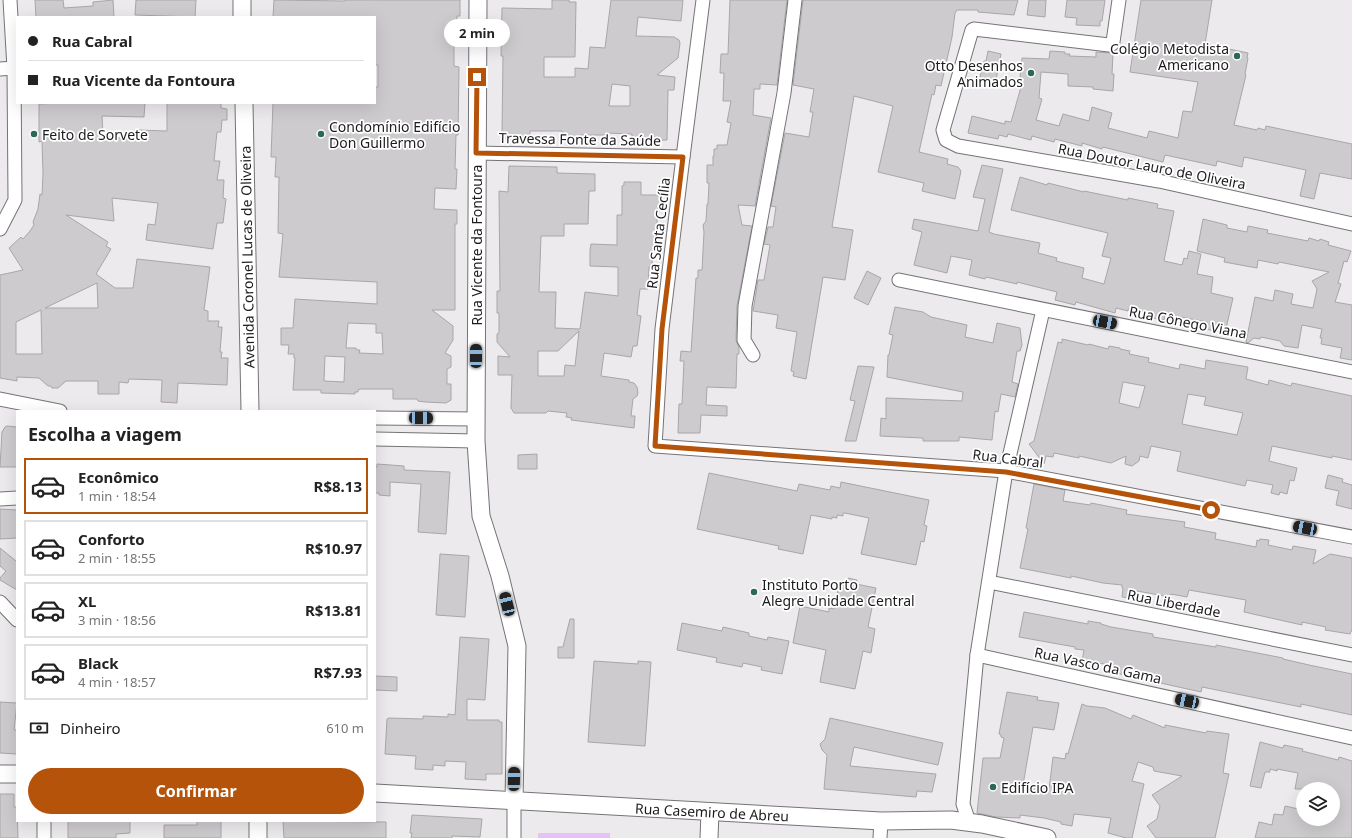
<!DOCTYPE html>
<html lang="pt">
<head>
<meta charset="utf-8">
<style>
	body { margin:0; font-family:"Noto Sans",sans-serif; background:#f2f2f2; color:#222; height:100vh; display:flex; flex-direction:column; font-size:15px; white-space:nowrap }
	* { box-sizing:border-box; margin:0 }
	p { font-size:13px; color:#767676 }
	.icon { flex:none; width:22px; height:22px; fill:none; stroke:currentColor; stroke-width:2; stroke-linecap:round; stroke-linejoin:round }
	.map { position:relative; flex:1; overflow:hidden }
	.panel { position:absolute; left:16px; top:410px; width:360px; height:412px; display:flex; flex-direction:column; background:#fff; border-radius:0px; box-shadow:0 4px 16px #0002 }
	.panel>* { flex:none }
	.guide { position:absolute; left:16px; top:16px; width:360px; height:88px; border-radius:0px; box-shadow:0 4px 16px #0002; display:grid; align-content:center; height:88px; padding:0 12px; background:#fff }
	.fabs { position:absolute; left:1296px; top:782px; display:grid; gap:8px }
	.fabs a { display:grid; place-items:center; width:44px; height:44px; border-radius:50%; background:#fff; box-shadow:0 4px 16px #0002; font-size:20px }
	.end { position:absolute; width:18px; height:18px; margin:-9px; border:5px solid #b45309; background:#fff; box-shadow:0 0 0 2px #fff }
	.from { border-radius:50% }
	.bubble { position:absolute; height:28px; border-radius:14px; background:#fff; box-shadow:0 4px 16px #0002; font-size:13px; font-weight:700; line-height:28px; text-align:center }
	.car { position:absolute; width:12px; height:24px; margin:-12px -6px; border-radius:5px; box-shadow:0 0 3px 1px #0007; background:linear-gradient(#222 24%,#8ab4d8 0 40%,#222 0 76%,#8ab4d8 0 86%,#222 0) }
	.guide b { display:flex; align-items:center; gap:14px; height:38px; font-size:15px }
	.guide b+b { border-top:1px solid #e0e0e0 }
	.guide i { width:10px; height:10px; background:#222 }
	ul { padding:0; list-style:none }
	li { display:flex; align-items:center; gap:12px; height:56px; margin:0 8px 6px; padding:0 4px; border:2px solid #e0e0e0; border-radius:0px }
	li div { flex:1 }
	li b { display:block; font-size:15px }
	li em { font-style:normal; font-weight:700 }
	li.active { border-color:#b45309 }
	li>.icon { width:36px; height:36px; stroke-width:1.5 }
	h2 { padding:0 12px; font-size:18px; line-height:48px }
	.pay { display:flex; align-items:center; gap:10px; height:44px; padding:0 12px; font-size:15px }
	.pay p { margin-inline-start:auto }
	.cta { display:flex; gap:8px; margin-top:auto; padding:8px 12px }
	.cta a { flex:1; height:46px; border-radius:24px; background:#b45309; color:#fff; font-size:16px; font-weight:700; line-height:46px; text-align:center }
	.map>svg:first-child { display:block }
</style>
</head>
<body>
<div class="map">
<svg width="1352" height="838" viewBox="0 0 1352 838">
	<rect width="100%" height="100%" fill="#edeaee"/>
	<rect fill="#e8c2f7" x="538" y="833" width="72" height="5"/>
	<g fill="#cecbcf" stroke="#a9a6aa" fill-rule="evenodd">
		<path d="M35,0H63L64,8L93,6V2L113,0L114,17H36Z"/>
		<path d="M136,0H196L195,17L135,15Z"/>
		<path d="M274,0L345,1V0H460V16H457L456,34H460V44H454V66L459,67L458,135H456L455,169H457L456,189L435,188L434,209L457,210V224H455V310H432L453,326V340L445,353L451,356V367L447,369V384H451V400L446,403L425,402L418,401L417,399H393V389H361L358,390V392H355V394L321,393V390H293L295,358H294V354H288L289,345H281V328H293L295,299L377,304V282L279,277L283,234L278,233L279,177H275L276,157H271L273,103H375V87H378V65H375V17H273ZM348,323L376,324V333H382L383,354L359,353L360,350H357L356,348H346ZM325,356L345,357L344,382L324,381Z"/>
		<path d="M552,0H569V2H576L575,57H544V77H575V68L588,69L590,47L605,48L611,0H683L681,21L638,17L636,36L674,37L679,40L680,43L678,58L657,75L675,77L674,90H668L667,140L632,141V134L607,133L606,135H580L575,140L571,136H562V131H530V139H504L503,132H502L503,56H501L502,8L552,9ZM612,84L630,86V106H609Z"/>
		<path d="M730,0H787L777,85L760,84V89H754L753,115L771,118L755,206L738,205L742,225L752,226L737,306L736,340L739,348V354H737L736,388L707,387L706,405L727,406V416L701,415L700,433H678L679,404H682L684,361H680L681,351L691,352L696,278H698V270H702L704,232L703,225L706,221L707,204H708L709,183H707V165H713V156H714V149H717V145H727L731,123L727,122L731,101H723L724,73H720L721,54H728Z"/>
		<path d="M803,0H1018L1014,15L978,12V10H957L955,13L952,37L941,86L936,85L934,95L932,94L919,152L948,159L947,164L958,167L961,171L955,199L922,191L924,183L878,172L893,106L854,96L832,227L853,230L845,280L823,277L806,379L793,376L794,372L791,371L797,332L776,328L778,315L753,311L758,280H764L770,245L764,244L768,227H773L776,207L771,206L785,133L809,137L813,112H810L814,89L793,85Z"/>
		<path d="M1029,0H1046L1045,17L1027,15Z"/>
		<path d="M1067,0H1105L1102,21H1100V26L1076,25L1077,18L1065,17Z"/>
		<path d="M1141,0H1212L1205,44L1248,53L1247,58H1248L1245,74L1246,75L1234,125L1257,130L1258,128L1265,130L1266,126L1352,144V179L1320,173L1314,199L1300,196L1306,170L1244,157L1242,167L1217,161L1216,166L1165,155L1163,162L1103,147L1102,149L1082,143V146L1055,139L1054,142L1032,136L1031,140L1008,134L1007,137L999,135L998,139L968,133L972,116L1005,124V121L1011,122L1021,87H1019L1022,58L1049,59L1050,51L1065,52V54H1070L1069,56L1096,57V52L1113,53L1112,74H1114L1113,91L1093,89V87L1068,86V74L1041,72L1039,98L1042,99L1036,120L1059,126L1063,114L1089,121L1092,107L1112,113L1108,128L1147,138L1149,131L1178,138L1183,111L1192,112L1198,82L1130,72Z"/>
		<path d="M988,51L1001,54L995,85L979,81L984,61H986Z"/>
		<path d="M59,103H145L144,117L102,116L103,136L137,140L138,130L167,131V103H221V108L227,109V120H222L221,132H217L214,161H220L217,180H224L223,198L226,199L223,223H217L213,249L146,240L148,224L155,225L158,203L112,198L114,221L66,215L108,242L106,246L111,249L96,274L115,288H133L137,259L210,267L204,310L208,311V321H219L218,327H222L220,352H222L221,358H228L227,385L178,383L177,403L161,402L162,380L129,379L128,383L119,382V394H98V381H66L58,388H52L51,386H48L39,378L17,377V381L0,378V275L23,270L9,248L21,237L23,239L30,231L34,225L33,222L38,209L40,194L42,195L43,174L42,141L39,142V104ZM97,283L98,308H45ZM41,310L42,354H16V322Z"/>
		<path d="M982,165L1003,169L989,232L994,234L1040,243L1038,253L1057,258L1056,261L1084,268L1082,278L1104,284L1111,258L1102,256L1108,233L1011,210L1020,177L1047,185L1048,183L1084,192V191L1128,200V198L1158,204L1157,208L1174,211L1164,261L1182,265L1184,258L1187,259L1189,251L1201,254L1197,274L1213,277L1211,293L1233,298L1225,333L1205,329L1207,322L1165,314L1164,320L1148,317V312L1128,309V311L1116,308L1115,313L1076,302L1075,305L1055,300L1057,292L1017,282V284L986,277L985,279L969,275L972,260L951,256L947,273L914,265L922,232L912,229L914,219L978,231L985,199L973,197Z"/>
		<path d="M509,166L557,167V173L595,174V191H589L588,224H564V236H541L539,292H556L555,328L580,329L585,292L618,296V267L590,266V250L591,244L617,245V215H622V186L624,185V182H641V195H660L659,212H657V231H655L652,265H651V267H649L648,289H640L637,315L641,316L637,346H633L631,357L604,353L601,376L629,380V382L634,383L637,387L638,393L637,396L633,399L631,416H635L634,428L571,420L572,418L566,417L567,413L548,411L546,413H514L511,408L512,375H498V356L510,357L497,342V334L499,333V313H497V291H500L499,191L508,192ZM579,331L575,366L565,365L564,376H538V351H558Z"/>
		<path d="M1203,219L1227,225V228L1247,232L1248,226L1268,230L1267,233L1308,241L1309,238L1319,241L1320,239L1329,242L1328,245L1351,251L1347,262L1344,261L1338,283L1341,284L1335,302L1352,305V360L1340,358L1342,348L1321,344L1322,338H1320L1322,329L1302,325L1298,348L1284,346L1280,341L1261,337L1260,339L1254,338L1248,343L1246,342L1255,297L1273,301L1275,290L1293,294L1291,304L1313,308L1317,289L1312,281L1329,272L1279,262L1278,264L1258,260L1257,268L1224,262L1225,258L1197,251Z"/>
		<path d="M867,271L881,278L868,305L854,298Z"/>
		<path d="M895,307L923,312L931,317L967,325L965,337L993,343L997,323L1020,328L1022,345L1020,351H1017L1012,382L1018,384L1015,397L1001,394L998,412L995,411L992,440L959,437V441H923V438L880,436L881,418L886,419V398L962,401L963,392L887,377L888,355H889L893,335L889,334Z"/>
		<path d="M1062,339L1088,345L1089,344L1108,349L1109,346L1120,348V349L1130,351L1129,354L1149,358L1148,362L1179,369L1180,364L1205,369L1206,360L1248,367L1246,379L1268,385L1269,380L1291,386L1292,383L1352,396V460L1332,456V458L1272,446L1269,461L1297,468L1294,481L1290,480L1287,494L1280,492L1279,495L1271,493L1273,485L1247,480L1245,486L1177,471L1181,452L1151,446L1148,458L1140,456L1139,461L1132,466L1125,464L1126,456L1111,463L1079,456V458L1054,453L1053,457L1046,456L1044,464L1029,444L1034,441L1058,342L1062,343ZM1123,382L1145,386L1139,408L1119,403ZM1188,394L1206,397L1204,405L1243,413L1237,435L1182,424Z"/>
		<path d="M858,366L874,367L856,441H845L855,401L850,400Z"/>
		<path d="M7,426L17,427V467H0L2,432L5,427Z"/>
		<path d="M537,454V469H518V455Z"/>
		<path d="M377,464L404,466V470L450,472L446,534L418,532L421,484L390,482V496L379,495V493H375V466L377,467Z"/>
		<path d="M709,473L797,491L799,484L830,490L831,486L840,488L841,482L929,500L924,525L927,526L924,542L921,541L916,565L861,554L869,518L845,513H843V516L837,515V518L832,517V519L811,515L803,554L778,549L779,546L697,529Z"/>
		<path d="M1328,475L1343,479L1342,482L1352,485V509L1336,505L1339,491L1325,488Z"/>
		<path d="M1034,484L1065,490L1063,501L1090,505L1091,503L1127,510L1126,514L1185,522L1184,527L1216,533L1215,539L1256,547L1257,540L1259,541L1260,539L1269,540L1268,545L1292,550L1293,546L1316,550L1313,564L1330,554L1352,558V631H1351L1350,634L1325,630L1326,627L1302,622V625L1244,612L1246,600L1189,590L1187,597L1171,594L1170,597L1137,591L1136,599L1122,597L1123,589L1122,588V585L1103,583L1071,576V578L1020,568L1028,529L1026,528Z"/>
		<path d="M0,509L17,510V538L0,539Z"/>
		<path d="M0,548L16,561L17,559V590L0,580V578L6,571L0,566Z"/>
		<path d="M440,554L469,556L465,617L436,615Z"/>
		<path d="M848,578L857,580L856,584L876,588L868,627L875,629L871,653L863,651L855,689L820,682L826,650L793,643L800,606L829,612V608L834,609L840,581L847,582Z"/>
		<path d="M1024,612L1088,624V621L1101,623V624L1111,627L1153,634V637L1216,647V645L1283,658V659L1309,665L1352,674V715L1301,704V707L1202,687L1201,692L1111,672L1112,665L1082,661L1084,650L1075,649V647L1019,637Z"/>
		<path d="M570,619H574V658H558V647H563Z"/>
		<path d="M682,623L722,631L723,627L749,633V636L767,640L768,637L789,641L782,674L761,670L762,667L743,663L742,667L716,662L717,658L677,650Z"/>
		<path d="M460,637L489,639L485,700L467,699V720H499V722H502V774H486V780L465,779L466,762L445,761V766L433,765V770L415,769L416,756L385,754L387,719L389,718L423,719V716L448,717V714L455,715Z"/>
		<path d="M594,661L638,664V661L651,662L645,746L588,742Z"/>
		<path d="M375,676L397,677V691L375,690Z"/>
		<path d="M1007,692L1038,697L1037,700L1059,703L1054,730L1033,727L1023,785L1049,789L1053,757L1065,759L1066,753L1068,754L1082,704L1087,706L1105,708L1131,719L1133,715L1165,728V725L1206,733L1207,731L1229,734L1223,773L1229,774L1215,838H1156L1147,826L1157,819L1160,806L1152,795L1182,776L1154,771L1153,767L1138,762L1132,781L1144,784L1132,838H1126L1108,833L1111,818L1074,814L1072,826L1061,824V822L1044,818L1020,815V818L996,817L977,813L983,758H1000L1004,738L1001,737V735L999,734Z"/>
		<path d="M0,702L17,703L14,730H17V754L0,753Z"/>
		<path d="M830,718L943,743L938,765L854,747L850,766L936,774L932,792L917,791L916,797L824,789L827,755L822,750L820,744L825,739Z"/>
		<path d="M1260,742L1283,748L1284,745L1303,749L1302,751L1338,760L1339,757L1352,761V838H1255L1259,822L1272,825L1274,814L1283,815L1285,806L1303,810V819H1333V789H1295L1298,773L1277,769V771L1270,769V772H1265L1261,788L1250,786Z"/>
		<path d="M0,794H14V807H17L18,838H0Z"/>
		<path d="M412,815L482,819L480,837L452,836V838H411L412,833H410Z"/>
		<path d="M68,821H130V833L116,834V838H68Z"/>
		<path d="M197,821H221V838H164V825H197Z"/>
		<path d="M283,821L386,822V838H284Z"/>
	</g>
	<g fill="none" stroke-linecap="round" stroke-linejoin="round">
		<defs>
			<g id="minor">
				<path d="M703,0L683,157L662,329L655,446L1006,471L1352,537"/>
				<path d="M1119,0L1113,42L1112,44L1109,45L974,29L972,30L943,130L946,140L958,146L1159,181L1352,224"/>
				<path d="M0,69L14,68"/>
				<path d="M477,153L683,157"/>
				<path d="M0,229L15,200L14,68L10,0"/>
				<path d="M899,280L1352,372"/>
				<path d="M753,355L744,340L745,306L784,93L795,0"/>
				<path d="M0,399L60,411"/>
				<path d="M375,418L476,419"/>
				<path d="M375,439L476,441"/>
				<path d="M0,499L17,498"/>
				<path d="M989,582L1352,655"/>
				<path d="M0,602L17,620"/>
				<path d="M977,655L1352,738"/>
				<path d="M44,821V838"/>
				<path d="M969,822L963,804L977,655L1006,471L1043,310"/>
				<path d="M514,838V801"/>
				<path d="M880,838L881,821"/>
			</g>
			<g id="tertiary">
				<path d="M242,0V17"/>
				<path d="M478,0L476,441L481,516L500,576L517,646L514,801"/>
				<path d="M244,103L250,411"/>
				<path d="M0,774H17"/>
				<path d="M375,793L881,821L951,820L982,824L1047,838"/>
				<path d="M258,821V838"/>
				<path d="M709,838L710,812"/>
			</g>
		</defs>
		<use href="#minor" stroke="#757377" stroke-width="15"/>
		<use href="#tertiary" stroke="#757377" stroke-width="19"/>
		<use href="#minor" stroke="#fff" stroke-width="13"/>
		<use href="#tertiary" stroke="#fff" stroke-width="17"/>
	</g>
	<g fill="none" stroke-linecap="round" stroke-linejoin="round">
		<path stroke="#b45309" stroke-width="5" d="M477,77L476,153L683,157L662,329L655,446L1006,472L1211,510"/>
	</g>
	<g fill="#2c6853" stroke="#fff" stroke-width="1.5">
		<circle cx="1237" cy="56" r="4"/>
		<circle cx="1031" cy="73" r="4"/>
		<circle cx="34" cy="134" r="4"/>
		<circle cx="321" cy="134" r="4"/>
		<circle cx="754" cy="592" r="4"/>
		<circle cx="993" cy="787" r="4"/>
	</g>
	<g text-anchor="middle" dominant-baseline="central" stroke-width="3.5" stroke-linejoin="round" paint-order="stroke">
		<g font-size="14" fill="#1d1c1d" stroke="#fff" text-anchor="start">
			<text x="1229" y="48" text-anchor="end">Colégio Metodista<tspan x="1229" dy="16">Americano</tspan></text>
			<text x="1023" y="65" text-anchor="end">Otto Desenhos<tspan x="1023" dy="16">Animados</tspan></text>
			<text x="329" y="126">Condomínio Edifício<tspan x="329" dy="16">Don Guillermo</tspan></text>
			<text x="42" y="134">Feito de Sorvete</text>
			<text x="762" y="584">Instituto Porto<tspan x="762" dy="16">Alegre Unidade Central</tspan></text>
			<text x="1001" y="787">Edifício IPA</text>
		</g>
		<g font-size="14" fill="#1d1c1d" stroke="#fff">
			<text transform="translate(580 139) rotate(1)">Travessa Fonte da Saúde</text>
			<text transform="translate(1152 166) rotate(11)">Rua Doutor Lauro de Oliveira</text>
			<text transform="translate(658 233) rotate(-83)">Rua Santa Cecília</text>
			<text transform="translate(476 245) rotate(-90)">Rua Vicente da Fontoura</text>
			<text transform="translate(247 257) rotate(-91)">Avenida Coronel Lucas de Oliveira</text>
			<text transform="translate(1188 322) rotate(11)">Rua Cônego Viana</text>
			<text transform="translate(1008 458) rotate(7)">Rua Cabral</text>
			<text transform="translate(1174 603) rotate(11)">Rua Liberdade</text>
			<text transform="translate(1098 665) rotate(12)">Rua Vasco da Gama</text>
			<text transform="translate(712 812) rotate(3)">Rua Casemiro de Abreu</text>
		</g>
	</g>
</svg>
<div class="fabs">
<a><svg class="icon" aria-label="layers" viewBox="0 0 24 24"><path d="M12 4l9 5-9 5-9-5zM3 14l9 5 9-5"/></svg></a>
</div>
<i class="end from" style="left:1211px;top:510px"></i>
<i class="end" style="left:477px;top:77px"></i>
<div class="bubble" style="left:444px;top:19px;width:66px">2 min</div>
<i class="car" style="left:1105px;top:322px;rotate:101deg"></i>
<i class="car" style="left:476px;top:356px;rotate:0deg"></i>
<i class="car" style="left:421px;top:418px;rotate:91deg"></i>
<i class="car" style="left:1305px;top:528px;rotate:281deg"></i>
<i class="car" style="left:507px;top:604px;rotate:346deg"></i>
<i class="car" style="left:1187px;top:701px;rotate:282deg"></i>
<i class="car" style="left:514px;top:779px;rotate:1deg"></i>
<div class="guide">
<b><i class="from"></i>Rua Cabral</b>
<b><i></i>Rua Vicente da Fontoura</b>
</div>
<section class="panel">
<h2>Escolha a viagem</h2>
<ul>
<li class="active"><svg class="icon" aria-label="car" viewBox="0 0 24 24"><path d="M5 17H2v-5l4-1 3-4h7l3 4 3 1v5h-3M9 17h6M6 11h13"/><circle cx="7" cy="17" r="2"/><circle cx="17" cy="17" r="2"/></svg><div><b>Econômico</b><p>1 min · 18:54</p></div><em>R$8.13</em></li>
<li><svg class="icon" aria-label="car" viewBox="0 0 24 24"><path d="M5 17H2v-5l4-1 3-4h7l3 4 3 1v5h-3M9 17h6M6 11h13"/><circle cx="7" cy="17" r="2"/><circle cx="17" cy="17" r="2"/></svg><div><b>Conforto</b><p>2 min · 18:55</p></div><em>R$10.97</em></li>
<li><svg class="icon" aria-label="car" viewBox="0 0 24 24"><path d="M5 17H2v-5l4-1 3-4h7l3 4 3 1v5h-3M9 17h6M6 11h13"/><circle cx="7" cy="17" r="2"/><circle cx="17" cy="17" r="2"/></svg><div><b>XL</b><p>3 min · 18:56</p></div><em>R$13.81</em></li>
<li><svg class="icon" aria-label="car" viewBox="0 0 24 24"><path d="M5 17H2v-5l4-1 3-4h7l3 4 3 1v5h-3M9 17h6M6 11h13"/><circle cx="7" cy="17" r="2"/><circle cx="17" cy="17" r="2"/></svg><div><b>Black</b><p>4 min · 18:57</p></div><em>R$7.93</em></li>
</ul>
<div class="pay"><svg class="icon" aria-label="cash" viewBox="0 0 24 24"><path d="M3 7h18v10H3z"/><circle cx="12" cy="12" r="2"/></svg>Dinheiro<p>610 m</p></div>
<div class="cta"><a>Confirmar</a></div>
</section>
</div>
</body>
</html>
